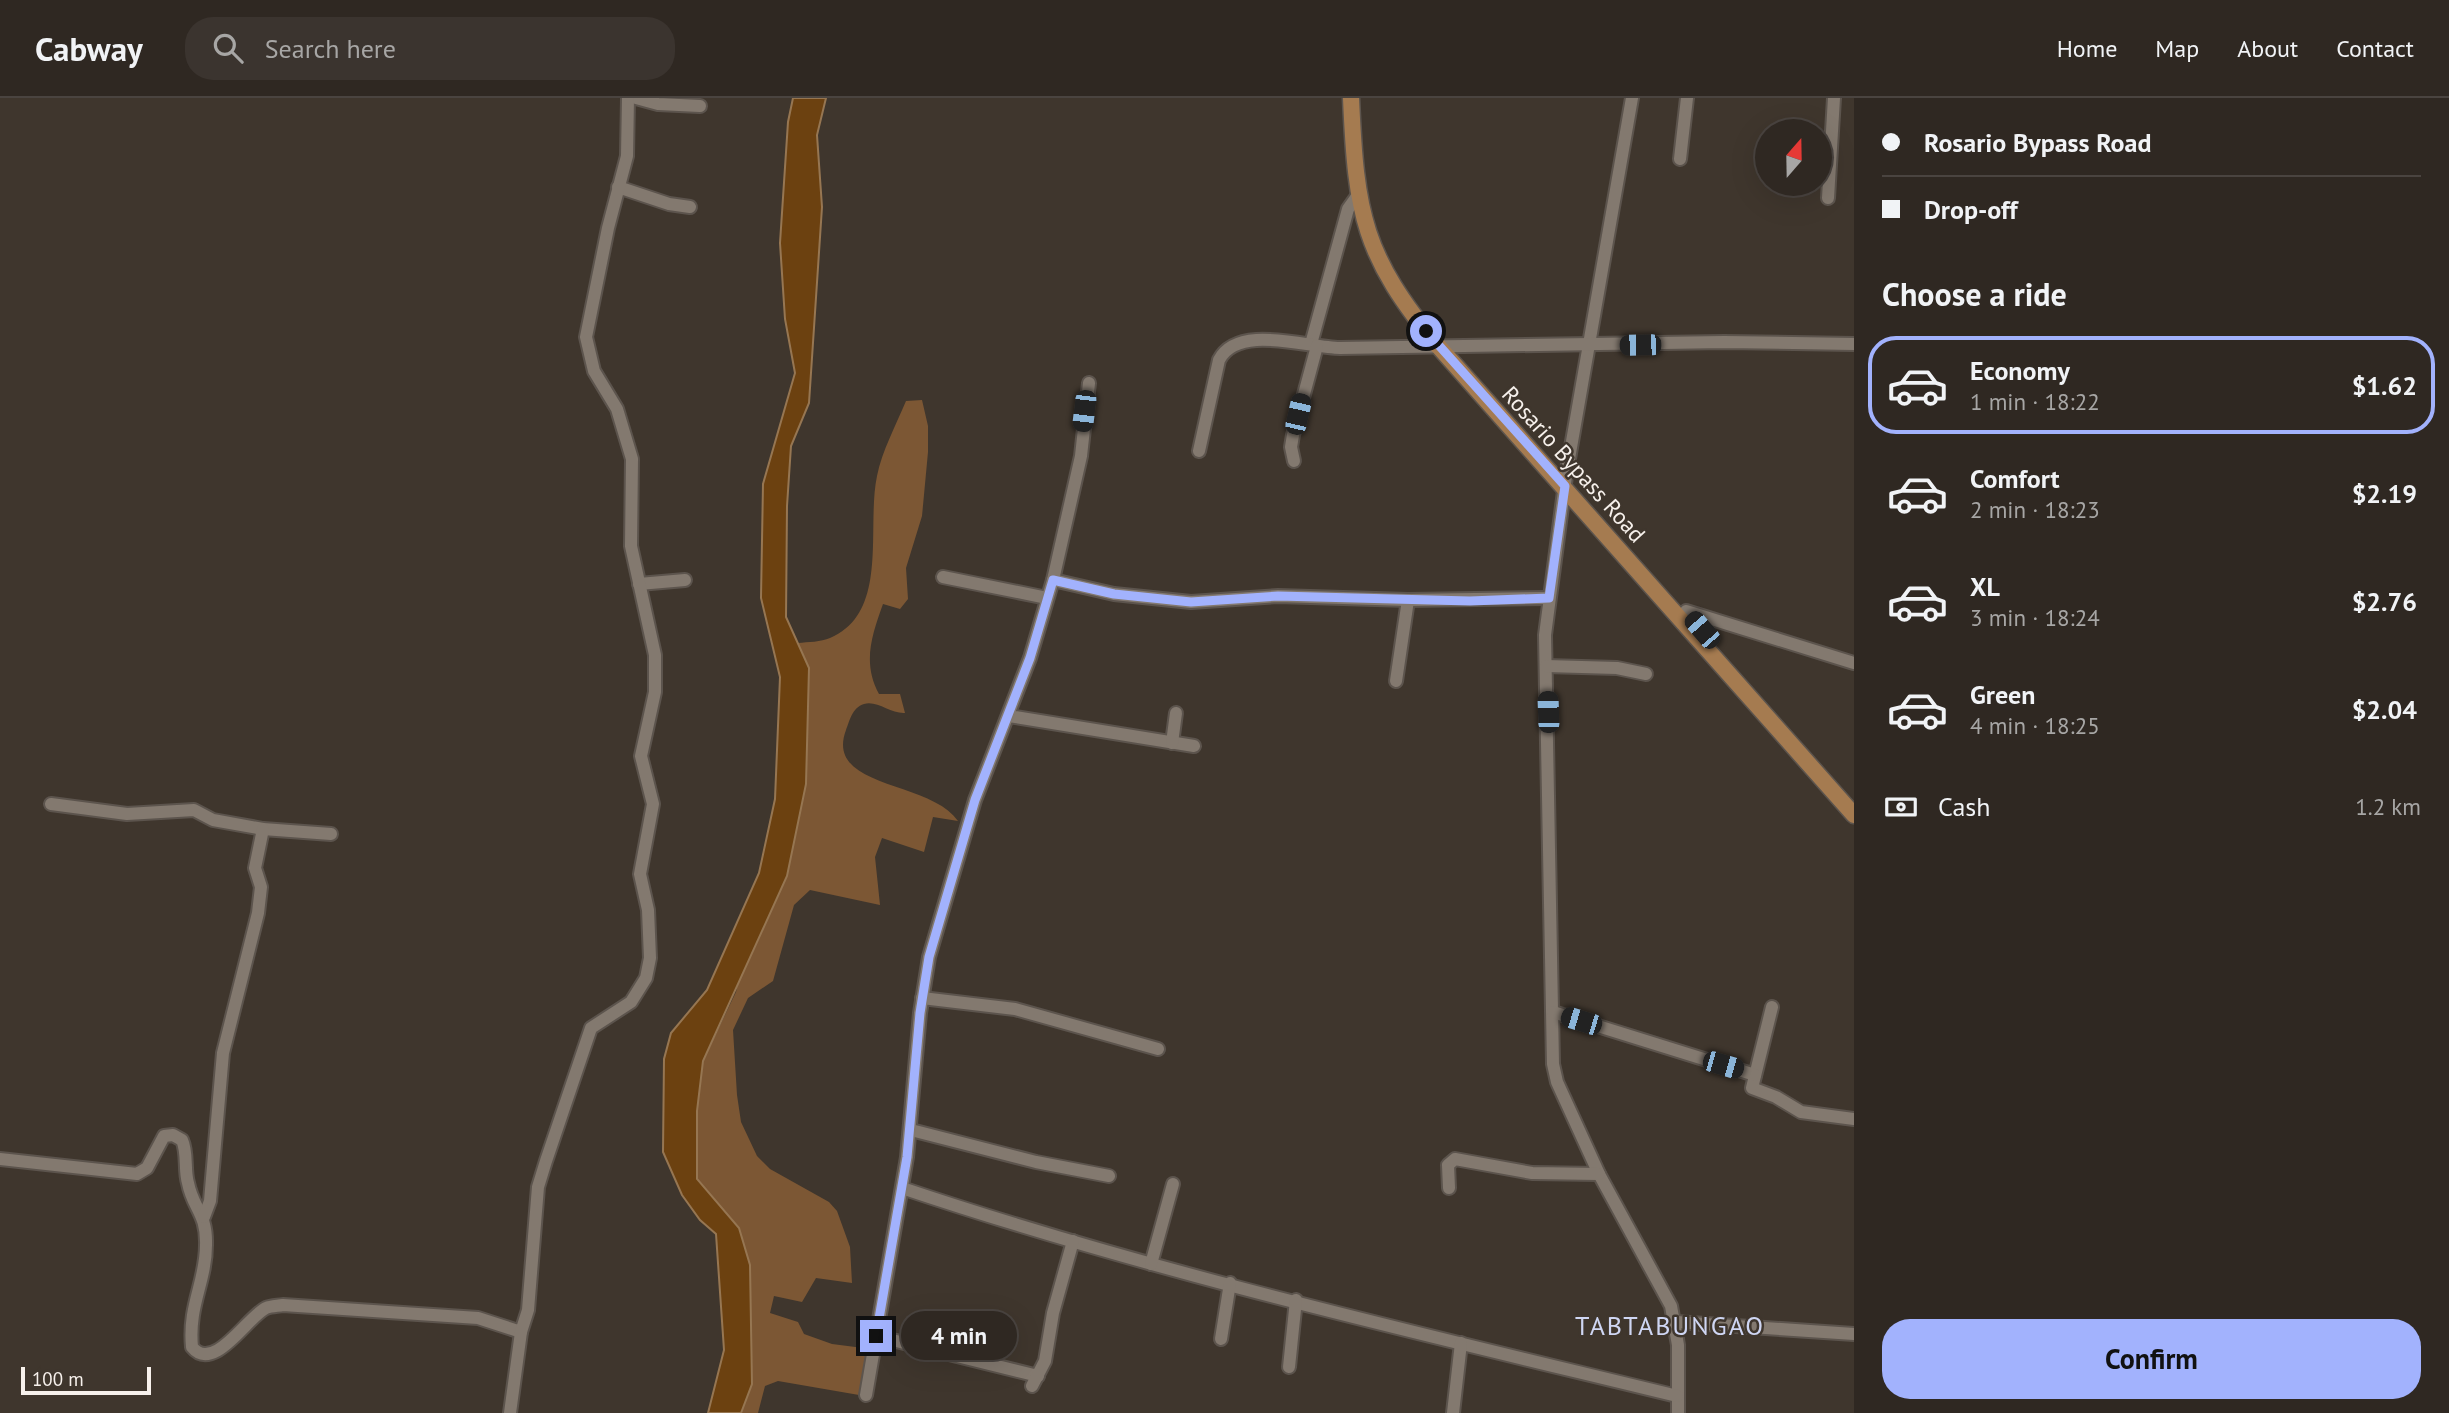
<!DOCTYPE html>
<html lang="en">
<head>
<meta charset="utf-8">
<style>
	body { margin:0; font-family:"PT Sans",sans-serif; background:#3b342f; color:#f1f3f6; height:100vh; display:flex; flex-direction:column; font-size:26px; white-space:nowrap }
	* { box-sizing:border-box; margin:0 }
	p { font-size:23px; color:#a7a6a5 }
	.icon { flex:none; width:38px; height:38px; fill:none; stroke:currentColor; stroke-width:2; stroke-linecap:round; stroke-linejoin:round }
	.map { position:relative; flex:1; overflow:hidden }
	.drawer { display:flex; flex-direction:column; background:#2f2822; width:595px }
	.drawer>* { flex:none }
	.guide { display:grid; align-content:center; height:154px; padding:0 28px; background:#2f2822 }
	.needle { width:46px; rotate:20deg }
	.buttons { position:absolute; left:1755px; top:21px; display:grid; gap:14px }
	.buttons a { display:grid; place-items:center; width:77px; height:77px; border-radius:50%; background:#2f2822; box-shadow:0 7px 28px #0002,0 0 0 2px #4a4440; font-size:35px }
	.scale { position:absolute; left:21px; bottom:18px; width:130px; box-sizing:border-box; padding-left:7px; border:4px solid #f7f1ec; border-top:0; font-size:19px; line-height:24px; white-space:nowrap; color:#f7f1ec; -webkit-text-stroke:5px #3f362d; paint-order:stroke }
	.end { position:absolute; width:32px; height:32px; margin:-16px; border:9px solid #a2b2fd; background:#111; box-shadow:0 0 0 4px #111 }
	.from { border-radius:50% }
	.bubble { position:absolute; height:49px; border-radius:24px; background:#2f2822; box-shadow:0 7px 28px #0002,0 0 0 2px #4a4440; font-size:23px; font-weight:600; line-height:49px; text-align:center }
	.car { position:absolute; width:21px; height:42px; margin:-21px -10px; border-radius:9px; box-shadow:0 0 5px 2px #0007; background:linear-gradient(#222 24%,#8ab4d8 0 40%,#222 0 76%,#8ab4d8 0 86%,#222 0) }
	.guide b { display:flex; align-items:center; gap:24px; height:66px; font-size:26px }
	.guide b+b { border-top:2px solid #4a4440 }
	.guide i { width:18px; height:18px; background:#f1f3f6 }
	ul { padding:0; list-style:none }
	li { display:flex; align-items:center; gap:21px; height:98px; margin:0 14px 10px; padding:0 14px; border:4px solid transparent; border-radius:28px }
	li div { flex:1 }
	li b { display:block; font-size:26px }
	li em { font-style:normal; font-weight:600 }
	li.selected { border-color:#a2b2fd }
	li>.icon { width:63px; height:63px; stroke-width:1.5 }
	h2 { padding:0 28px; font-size:32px; line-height:84px }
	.pay { display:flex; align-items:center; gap:18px; height:77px; padding:0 28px; font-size:26px }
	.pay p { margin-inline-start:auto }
	.button { display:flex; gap:14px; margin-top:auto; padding:14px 28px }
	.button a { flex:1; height:80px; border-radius:28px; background:#a2b2fd; color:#111; font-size:28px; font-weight:600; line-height:80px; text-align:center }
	header { display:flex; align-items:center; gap:42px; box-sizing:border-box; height:98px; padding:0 35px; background:#2f2822; border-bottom:2px solid #4a4440 }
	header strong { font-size:33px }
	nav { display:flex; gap:38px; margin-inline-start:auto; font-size:24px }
	.search { width:490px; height:63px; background:#3b342f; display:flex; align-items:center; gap:18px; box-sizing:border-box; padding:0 24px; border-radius:28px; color:#a7a6a5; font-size:26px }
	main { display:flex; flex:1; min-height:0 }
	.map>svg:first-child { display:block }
</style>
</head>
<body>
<header>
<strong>Cabway</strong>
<div class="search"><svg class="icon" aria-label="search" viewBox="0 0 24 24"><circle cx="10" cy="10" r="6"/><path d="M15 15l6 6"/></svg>Search here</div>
<nav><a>Home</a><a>Map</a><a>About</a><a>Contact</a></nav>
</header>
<main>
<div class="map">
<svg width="1854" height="1315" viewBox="0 0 1854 1315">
	<rect width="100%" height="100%" fill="#3f362d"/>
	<path fill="#7c5734" d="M922,302L928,328V354L922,418L906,470L908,501L900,511L883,506C872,537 862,565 879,596H900L905,615C891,616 877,602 864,606C852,610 850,622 846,632C824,691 930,682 958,723L933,719L924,754L882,740L875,759L880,807L810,792L794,807L773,883L748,900L733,932L737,997L741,1024L757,1058L770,1071L829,1104L837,1113L850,1149L852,1185L816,1180L802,1204L774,1198L770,1215L798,1224L804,1236L832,1246L871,1251L859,1297L778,1283L765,1288L758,1315H741L752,1286L750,1167L697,1081V1013L703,963L736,894L809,570L798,545C808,544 821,544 830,540C890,515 866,429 877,378C882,353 896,327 906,303Z"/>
	<path fill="#6c4110" stroke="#967652" stroke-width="2" d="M793,0H826L817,37L822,109L809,305L791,348L787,408L786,519L809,570L806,686L787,778L703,963L697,1013V1081L739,1130L750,1167L752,1286L741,1315H708L724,1252L716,1136L700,1122L682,1097L663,1054L664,961L671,935L707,892L759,775L775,701L780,579L761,500L763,386L795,275L785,221L780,145L788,24Z"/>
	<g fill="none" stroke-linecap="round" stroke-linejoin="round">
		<defs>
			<g id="minor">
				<path d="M636,0L658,6L700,8"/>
				<path d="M1632,0L1566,378L1545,537L1553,966L1557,984L1599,1076L1671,1208L1678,1247V1315"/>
				<path d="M1680,61L1687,0"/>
				<path d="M618,89L669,106L690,109"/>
				<path d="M1828,100L1834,0"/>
				<path d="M1311,246L1348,111L1358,97"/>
				<path d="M1199,353L1219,262C1238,225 1308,250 1340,250L1724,244L1854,246"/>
				<path d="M1294,363L1291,349L1293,337L1317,248"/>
				<path d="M943,479L1047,500"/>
				<path d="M1053,482L1114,496L1191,504L1278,498L1408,502L1549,500"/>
				<path d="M639,486L685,482"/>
				<path d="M1686,513L1854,565"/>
				<path d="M1546,568L1617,570L1646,576"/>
				<path d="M1396,583L1408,502"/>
				<path d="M1009,618L1194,648"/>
				<path d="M1172,645L1176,615"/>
				<path d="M51,706L127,716L194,712L213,722L263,731L331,736"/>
				<path d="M922,900L1015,911L1158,951"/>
				<path d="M1772,909L1752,990L1776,999L1801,1014L1854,1021"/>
				<path d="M1553,914L1755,977"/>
				<path d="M911,1032L1036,1064L1109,1078"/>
				<path d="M0,1061L137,1076L147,1070L164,1038L173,1037L182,1042C188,1055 184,1072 188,1085C193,1111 207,1115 206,1147C206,1184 188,1207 192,1249C214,1276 248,1218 266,1210C271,1208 278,1208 283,1207L478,1220L521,1234"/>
				<path d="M902,1090C1155,1175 1418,1235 1677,1298"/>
				<path d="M1449,1090L1448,1067L1455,1061L1532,1075L1599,1076"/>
				<path d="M204,1119L210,1103L223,955L258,815L261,789L255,770L263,731"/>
				<path d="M1151,1166L1173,1086"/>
				<path d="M1676,1224L1854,1236"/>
				<path d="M876,1238L1038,1278"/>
				<path d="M1221,1241L1230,1185"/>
				<path d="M1289,1269L1296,1202"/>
				<path d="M1032,1288L1045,1263L1053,1215L1073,1143"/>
				<path d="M866,1297L907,1059L920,915L929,859L975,702L1030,560L1053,482L1081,358L1089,285"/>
				<path d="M510,1315L521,1234L528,1212L538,1089L546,1063L591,930L631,904L646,880L650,860L648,812L640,776L653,706L641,658L655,594V557L631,448L632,361L617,311L594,273L586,239L608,130L627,58L628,0"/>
				<path d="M1453,1315L1461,1245"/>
			</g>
			<path id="major" d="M1351,0C1356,116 1363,158 1439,249L1854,717"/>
		</defs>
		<use href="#minor" stroke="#5c544d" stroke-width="16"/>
		<use href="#major" stroke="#5c544d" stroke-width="19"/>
		<use href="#minor" stroke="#83796f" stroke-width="12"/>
		<use href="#major" stroke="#a57b50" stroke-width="16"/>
	</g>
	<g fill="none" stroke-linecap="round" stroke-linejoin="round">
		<path stroke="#a2b2fd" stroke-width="9" d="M876,1238L907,1059L920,915L929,859L975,702L1030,560L1053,482L1114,496L1191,504L1278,498L1470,503L1549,500L1565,388L1426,233"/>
	</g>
	<g text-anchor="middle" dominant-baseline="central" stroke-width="5" stroke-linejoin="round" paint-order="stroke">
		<g font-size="23" fill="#f7f1ec" stroke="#3f362d">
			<text transform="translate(1574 366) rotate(48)">Rosario Bypass Road</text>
		</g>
		<g font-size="26" letter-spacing="2" fill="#cfd6f3" stroke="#3f362d">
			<text x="1670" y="1227">TABTABUNGAO</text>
		</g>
	</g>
</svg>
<div class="buttons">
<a><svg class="needle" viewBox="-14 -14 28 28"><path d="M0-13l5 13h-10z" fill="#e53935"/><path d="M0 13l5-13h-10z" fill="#a7a6a5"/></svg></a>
</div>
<div class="scale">100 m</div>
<i class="end from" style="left:1426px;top:233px"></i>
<i class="end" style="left:876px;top:1238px"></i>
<div class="bubble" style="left:901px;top:1213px;width:116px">4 min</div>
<i class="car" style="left:1640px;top:247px;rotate:269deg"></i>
<i class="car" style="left:1084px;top:313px;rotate:187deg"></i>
<i class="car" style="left:1298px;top:316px;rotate:13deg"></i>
<i class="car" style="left:1702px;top:532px;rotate:319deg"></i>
<i class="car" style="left:1548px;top:614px;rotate:358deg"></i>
<i class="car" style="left:1581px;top:923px;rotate:287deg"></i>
<i class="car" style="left:1723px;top:967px;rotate:106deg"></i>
</div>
<section class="drawer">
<div class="guide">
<b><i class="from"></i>Rosario Bypass Road</b>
<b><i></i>Drop-off</b>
</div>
<h2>Choose a ride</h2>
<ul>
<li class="selected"><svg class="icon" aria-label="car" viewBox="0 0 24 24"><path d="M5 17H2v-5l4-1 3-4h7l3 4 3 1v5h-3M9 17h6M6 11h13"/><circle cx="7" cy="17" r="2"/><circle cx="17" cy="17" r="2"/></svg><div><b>Economy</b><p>1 min · 18:22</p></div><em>$1.62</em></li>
<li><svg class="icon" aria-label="car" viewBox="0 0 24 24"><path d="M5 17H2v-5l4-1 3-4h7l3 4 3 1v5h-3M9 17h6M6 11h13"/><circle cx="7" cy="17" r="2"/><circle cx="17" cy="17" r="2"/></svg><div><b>Comfort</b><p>2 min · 18:23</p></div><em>$2.19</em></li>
<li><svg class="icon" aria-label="car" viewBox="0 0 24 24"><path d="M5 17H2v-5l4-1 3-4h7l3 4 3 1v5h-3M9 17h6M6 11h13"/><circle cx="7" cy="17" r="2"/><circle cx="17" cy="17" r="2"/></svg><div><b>XL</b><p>3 min · 18:24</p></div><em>$2.76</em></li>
<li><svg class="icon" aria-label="car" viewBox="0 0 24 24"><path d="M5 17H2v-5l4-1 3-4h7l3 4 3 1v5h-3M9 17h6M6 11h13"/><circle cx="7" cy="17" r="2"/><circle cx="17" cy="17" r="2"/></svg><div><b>Green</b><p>4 min · 18:25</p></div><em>$2.04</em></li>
</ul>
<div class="pay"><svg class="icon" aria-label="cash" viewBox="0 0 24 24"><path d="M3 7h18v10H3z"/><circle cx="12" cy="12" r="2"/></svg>Cash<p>1.2 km</p></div>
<div class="button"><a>Confirm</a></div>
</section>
</main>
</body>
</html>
